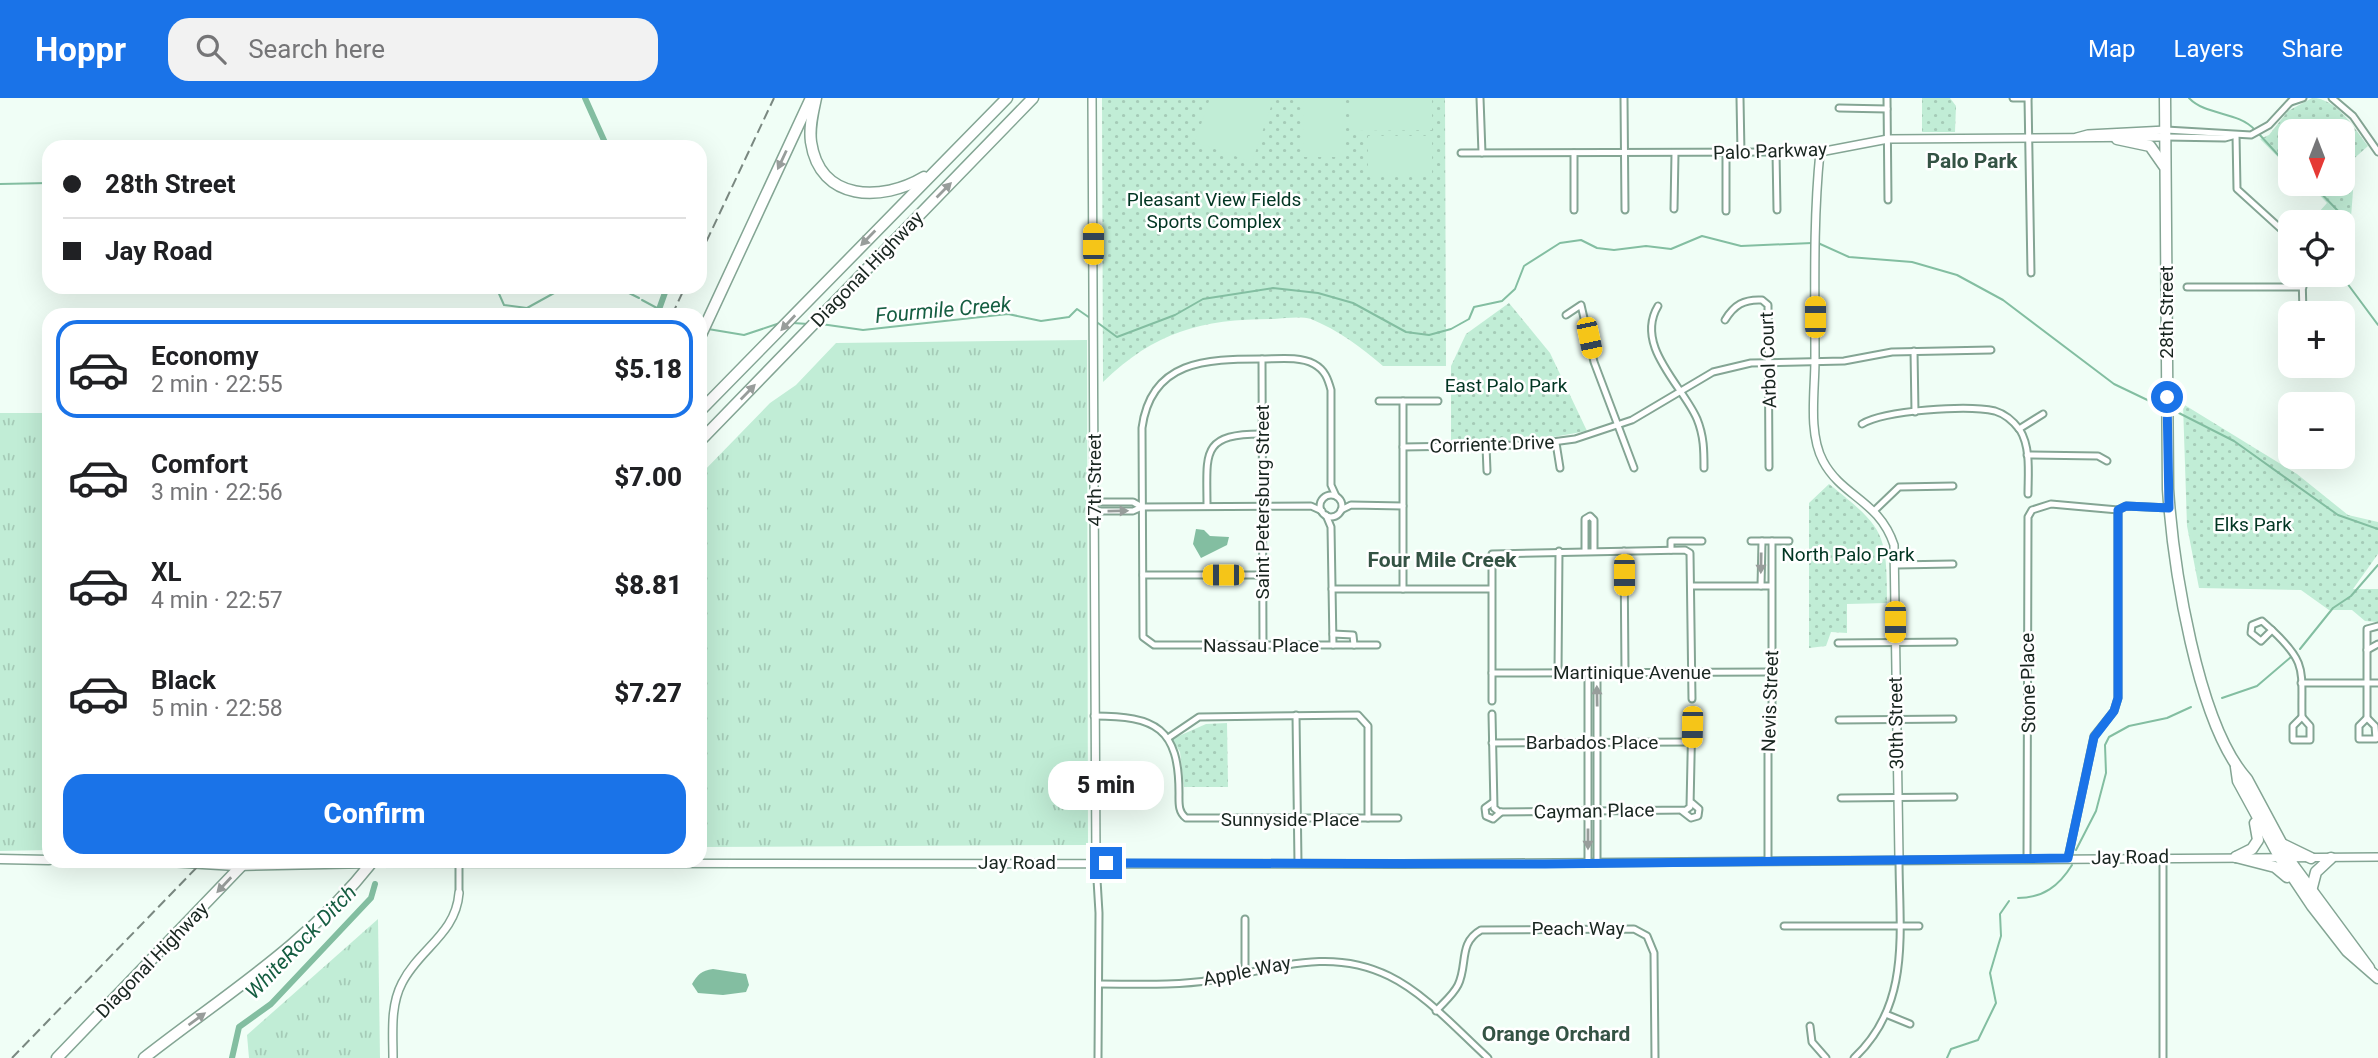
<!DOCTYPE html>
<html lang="en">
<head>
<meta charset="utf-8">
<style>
	body { margin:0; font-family:Roboto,sans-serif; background:#f2f2f2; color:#202124; height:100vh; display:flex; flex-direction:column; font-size:26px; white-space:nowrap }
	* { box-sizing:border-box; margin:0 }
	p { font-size:23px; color:#757577 }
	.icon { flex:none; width:38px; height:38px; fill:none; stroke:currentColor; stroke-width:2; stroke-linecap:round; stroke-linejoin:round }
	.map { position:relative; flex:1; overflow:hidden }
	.sheet { position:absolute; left:42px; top:210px; width:665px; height:560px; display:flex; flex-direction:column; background:#fff; border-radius:21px; box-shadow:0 7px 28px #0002 }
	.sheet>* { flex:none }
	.banner { position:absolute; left:42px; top:42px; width:665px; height:154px; border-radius:21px; box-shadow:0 7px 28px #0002; display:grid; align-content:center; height:154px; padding:0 21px; background:#fff }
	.needle { width:46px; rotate:180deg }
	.tools { position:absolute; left:2278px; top:21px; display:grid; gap:14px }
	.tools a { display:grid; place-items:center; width:77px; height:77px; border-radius:14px; background:#fff; box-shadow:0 7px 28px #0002; font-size:35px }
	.end { position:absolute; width:32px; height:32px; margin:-16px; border:9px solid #1a73e8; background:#fff; box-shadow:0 0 0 4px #fff }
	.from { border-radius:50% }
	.bubble { position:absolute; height:49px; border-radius:21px; background:#fff; box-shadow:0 7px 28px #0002; font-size:23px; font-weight:800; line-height:49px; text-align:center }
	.car { position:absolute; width:21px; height:42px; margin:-21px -10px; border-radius:9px; box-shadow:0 0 5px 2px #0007; background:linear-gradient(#f5c518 24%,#345 0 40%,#f5c518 0 76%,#345 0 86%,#f5c518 0) }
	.banner b { display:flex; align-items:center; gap:24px; height:66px; font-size:26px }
	.banner b+b { border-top:2px solid #e0e0e0 }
	.banner i { width:18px; height:18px; background:#202124 }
	ul { padding:12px 0 0; list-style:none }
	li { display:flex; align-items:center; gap:21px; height:98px; margin:0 14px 10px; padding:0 7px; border:4px solid transparent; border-radius:21px }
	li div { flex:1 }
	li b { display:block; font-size:26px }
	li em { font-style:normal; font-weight:800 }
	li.on { border-color:#1a73e8 }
	li>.icon { width:63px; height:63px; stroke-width:1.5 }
	.cta { display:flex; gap:14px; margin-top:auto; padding:14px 21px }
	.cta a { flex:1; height:80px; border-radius:21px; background:#1a73e8; color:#fff; font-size:28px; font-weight:800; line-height:80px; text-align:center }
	header { display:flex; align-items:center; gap:42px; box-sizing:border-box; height:98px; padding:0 35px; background:#1a73e8; color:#fff }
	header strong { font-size:33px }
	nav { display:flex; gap:38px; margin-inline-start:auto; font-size:24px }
	.search { width:490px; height:63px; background:#f2f2f2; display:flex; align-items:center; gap:18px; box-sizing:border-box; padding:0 24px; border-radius:21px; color:#757577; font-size:26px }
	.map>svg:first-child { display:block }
</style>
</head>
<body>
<header>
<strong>Hoppr</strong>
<div class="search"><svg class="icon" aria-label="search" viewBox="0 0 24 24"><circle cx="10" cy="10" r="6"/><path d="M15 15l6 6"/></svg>Search here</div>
<nav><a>Map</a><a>Layers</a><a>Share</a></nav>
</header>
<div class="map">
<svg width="2378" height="960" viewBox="0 0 2378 960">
	<defs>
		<pattern id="grass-tufts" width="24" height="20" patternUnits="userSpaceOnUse" patternTransform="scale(1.75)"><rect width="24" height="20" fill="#c1edd6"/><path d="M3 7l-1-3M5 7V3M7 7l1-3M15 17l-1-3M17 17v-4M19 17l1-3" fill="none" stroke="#a5cbb7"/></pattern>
		<pattern id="park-dots" width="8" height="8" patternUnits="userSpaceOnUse" patternTransform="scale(1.75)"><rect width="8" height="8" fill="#c1edd6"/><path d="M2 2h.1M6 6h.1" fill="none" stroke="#a5cbb7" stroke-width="1.8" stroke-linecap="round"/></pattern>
	</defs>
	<rect width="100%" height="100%" fill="#f0fef6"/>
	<g fill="url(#grass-tufts)">
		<path d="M1087,242L1088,747L700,749V377L770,305L796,287L836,245Z"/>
		<path d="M0,315H49V752L0,753Z"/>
		<path d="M378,821L380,960H249L247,937Z"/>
	</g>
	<g fill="url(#park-dots)">
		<path d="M1102,0H1445L1446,268H1383C1361,249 1338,232 1311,221C1301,218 1285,220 1274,221C1202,221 1156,233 1103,284Z"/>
		<path d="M1922,0H1950L1956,8L1955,34H1922Z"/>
		<path d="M2312,0C2337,0 2354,30 2368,48L2349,65L2354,80L2350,132H2343V124H2310L2327,105L2309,86H2343V33H2291V72L2260,41L2269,37L2288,13Z"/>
		<path d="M1509,205L1550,255L1587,333L1531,343L1451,344V268L1466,236Z"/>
		<path d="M2183,306L2297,376L2348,417L2378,424V456L2353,491H2378V524L2365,523L2352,512H2329L2301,492L2199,490L2187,428Z"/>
		<path d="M1829,386C1884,430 1887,434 1887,505L1847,506V535L1831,534L1826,548L1809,550V405Z"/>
		<path d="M1227,625L1228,689H1184L1180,654L1172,641L1206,626Z"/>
	</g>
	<g fill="#c1edd6">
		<path d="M1210,0H1274L1252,64L1195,44Z"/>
		<rect x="1304" y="0" width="40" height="59"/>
		<path d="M1352,0H1432V32L1352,33Z"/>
		<rect x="1368" y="38" width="64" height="40"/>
	</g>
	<g fill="#83bea1">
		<path d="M1196,431L1204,432L1210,438L1229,439L1227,447L1201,460L1193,446Z"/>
		<path d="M713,871L746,876L749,887L746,894L723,897L698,895L692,886C698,876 701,873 713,871Z"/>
	</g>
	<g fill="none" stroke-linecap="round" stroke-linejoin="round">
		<g stroke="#83bea1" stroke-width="2">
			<path d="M2189,0C2206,18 2238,13 2255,32"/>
			<path d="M2259,36L2291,71"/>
			<path d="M0,86L49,85"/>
			<path d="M2312,86L2341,116V124"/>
			<path d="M1818,145L1849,159L1912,164L1957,177L2003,202L2114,286L2162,309"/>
			<path d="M2341,177L2378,227"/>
			<path d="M496,189L504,207L527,210L565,189"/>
			<path d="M617,189L639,200"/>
			<path d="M642,202L670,217"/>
			<path d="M793,225L808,226"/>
			<path d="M1098,225L1117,239L1175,217L1203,201L1273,190L1318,195L1353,205L1406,234L1429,237L1451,231L1469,221L1474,209L1502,203L1515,191L1524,168L1560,145L1581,142L1597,150L1614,152L1646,148L1671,151L1702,138L1741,148L1812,145"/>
			<path d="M821,226L863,232L1008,216L1041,223L1069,219L1077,211L1090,220"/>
			<path d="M708,231L744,237L780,225"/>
			<path d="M2171,311L2234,343L2338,417L2378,431"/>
			<path d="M2300,551L2333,510L2351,498L2378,467"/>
			<path d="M2222,600L2257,588L2291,559"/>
			<path d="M2076,752L2096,713L2106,675L2105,647L2109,639L2129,628L2167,620L2191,609"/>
			<path d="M2018,800C2043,800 2059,788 2072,767"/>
			<path d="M1947,960L1951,951L1978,942L1996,905L1990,875L2001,838L2000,816L2009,803"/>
		</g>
		<g stroke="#83bea1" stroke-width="6">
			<path d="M585,0L607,49"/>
			<path d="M657,217L667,189"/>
			<path d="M232,960L239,929L271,906L371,800L375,786"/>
		</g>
		<defs>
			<g id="minor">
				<path d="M1480,0L1482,55"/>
				<path d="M1624,0L1625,112"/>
				<path d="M1740,0L1741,55"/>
				<path d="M1887,0L1888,102"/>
				<path d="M2013,0H2028"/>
				<path d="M2028,0L2031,175"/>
				<path d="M2332,0L2353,18L2378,54"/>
				<path d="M2291,4L2303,0"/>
				<path d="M1839,10L1887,11"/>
				<path d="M2166,32L2251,37L2269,27L2294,0"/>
				<path d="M2236,37L2237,91L2291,140"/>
				<path d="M2166,39L2225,40L2236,37"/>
				<path d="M1776,54L1777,112"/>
				<path d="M1461,55L1820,54"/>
				<path d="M1574,55V112"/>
				<path d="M1726,55V113"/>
				<path d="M1674,111L1675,55"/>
				<path d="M2302,177L2303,215"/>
				<path d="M2187,189H2303"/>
				<path d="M1658,208C1634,248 1683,288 1697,321C1704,338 1704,353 1704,370"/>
				<path d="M1566,217L1581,207L1594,264L1634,370"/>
				<path d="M1725,222C1734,207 1744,201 1762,202L1768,207L1769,369"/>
				<path d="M1914,253L1915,314"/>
				<path d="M1262,261L1263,547"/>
				<path d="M1379,303H1438"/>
				<path d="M1403,303V491"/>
				<path d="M1862,326C1885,312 1968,307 1995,313C2005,316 2014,324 2020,332C2031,350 2028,376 2028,396"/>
				<path d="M2019,331L2043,316"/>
				<path d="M1556,345L1560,370"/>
				<path d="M1486,348L1487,373"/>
				<path d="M1403,349L1530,347L1575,341L1632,322L1713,274L1751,265L1844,263L1892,254L1991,252"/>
				<path d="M2027,357L2098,358L2107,363"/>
				<circle cx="1331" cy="408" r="11"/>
				<path d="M1336,398L1331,387V292C1328,281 1325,272 1314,266C1299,258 1278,261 1261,261C1207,261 1151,262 1142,330L1143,539L1154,547H1377"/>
				<path d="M1094,404H1133L1142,409L1311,408L1322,413"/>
				<path d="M1207,408C1207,356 1200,336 1261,336"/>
				<path d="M1341,412L1351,407L1403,408"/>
				<path d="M1875,412L1899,389L1953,388"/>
				<path d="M1094,413H1133L1142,409"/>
				<path d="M1326,417L1331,429L1333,547"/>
				<path d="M1751,443H1789"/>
				<path d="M1671,452V443H1702"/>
				<path d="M1585,453V421L1590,418L1594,422V453"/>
				<path d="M1624,453L1625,575"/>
				<path d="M1896,467L1953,466"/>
				<path d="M1143,477H1262"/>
				<path d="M1692,488H1771"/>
				<path d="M1761,488L1762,443"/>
				<path d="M1332,491H1491"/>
				<path d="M2262,523L2272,532L2261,543L2251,535L2252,527Z"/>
				<path d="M2272,532C2308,566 2301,572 2302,619"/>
				<path d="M1333,536L1353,537L1354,547"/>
				<path d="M1838,545L1954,544"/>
				<path d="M2367,552L2378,546"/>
				<path d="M1597,574V765"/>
				<path d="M1492,575L1772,574"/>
				<path d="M1558,575L1559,453"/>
				<path d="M1588,575V765"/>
				<path d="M2301,585H2378"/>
				<path d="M1492,603V456L1685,452L1690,455L1692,601"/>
				<path d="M1492,616L1494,710L1499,714L1686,712L1690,709L1692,614"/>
				<path d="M1296,617L1298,765"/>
				<path d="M1094,618C1156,618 1179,630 1179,695C1179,705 1178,714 1186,720H1398"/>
				<path d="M2302,619L2310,628V642H2293V628Z"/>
				<path d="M2367,620V531L2378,528"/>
				<path d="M2367,620L2375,628L2376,641H2359V628Z"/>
				<path d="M1839,622L1953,621"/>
				<path d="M1168,640L1199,619L1358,617L1368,628V720"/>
				<path d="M1492,645L1692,644"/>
				<path d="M1841,700L1954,699"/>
				<path d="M1492,705L1485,710L1486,718L1493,721L1501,714"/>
				<path d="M1682,713L1691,720L1698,718L1699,711L1692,705"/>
				<path d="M2027,760L2028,419L2032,412L2051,406L2118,412L2126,408L2169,410"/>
				<path d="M2068,760L2094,638L2114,613L2118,600V412"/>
				<path d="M2163,760V960"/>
				<path d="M459,763V795"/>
				<path d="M1768,763V642L1772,619V443"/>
				<path d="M1096,765L1099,815L1098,960"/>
				<path d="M1784,828H1919"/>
				<path d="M1245,876V821"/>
				<path d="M1099,886C1136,886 1175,888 1212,882C1273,872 1328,848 1389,878C1426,896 1458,933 1488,960"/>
				<path d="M1436,913C1443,905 1453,897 1458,887C1468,867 1458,845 1481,832L1634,831L1647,838L1654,855L1655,960"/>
				<path d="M1888,917L1910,926"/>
				<path d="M1810,928L1812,944L1826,960"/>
				<path d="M1854,960C1912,906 1899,833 1899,760"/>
			</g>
			<g id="tertiary">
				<path d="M1092,0L1096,765"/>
				<path d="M2077,39L2088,36L2166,32"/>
				<path d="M1899,760L1894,447C1879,402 1842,399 1823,363C1808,335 1815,293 1815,262C1815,192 1813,123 1820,54L1888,41L2166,39"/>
				<path d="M372,765L1402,766L2378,759"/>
				<path d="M393,960C393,935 390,908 402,885C419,851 456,836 459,795"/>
			</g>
			<g id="secondary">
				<path d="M0,761L49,762"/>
				<path d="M105,763H125"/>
				<path d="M152,763L236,768L372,765"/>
			</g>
			<g id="trunk">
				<path d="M816,0C813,14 809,29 811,44C820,104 882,104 924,79"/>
				<path d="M2165,0L2168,391C2173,466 2197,626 2247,681L2293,767L2369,870"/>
				<path d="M2117,41L2150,48L2164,68"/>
				<path d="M700,239L811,0"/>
				<path d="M700,313L1007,0"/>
				<path d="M700,343L1033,0"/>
				<path d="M2236,669L2238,683L2280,760L2312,808L2347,853L2378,880"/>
				<path d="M2280,745L2311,760"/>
				<path d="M2236,759L2252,751L2258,742L2255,725"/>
				<path d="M2236,759L2275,769L2287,779"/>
				<path d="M2311,793L2316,774L2331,760"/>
				<path d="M57,960L246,763"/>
				<path d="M144,960C227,895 306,848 373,763"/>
			</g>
		</defs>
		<use href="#minor" stroke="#84a594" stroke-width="9"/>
		<use href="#tertiary" stroke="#84a594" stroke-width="10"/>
		<use href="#secondary" stroke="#84a594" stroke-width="11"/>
		<use href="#trunk" stroke="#84a594" stroke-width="13"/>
		<use href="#minor" stroke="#fff" stroke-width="5"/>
		<use href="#tertiary" stroke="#fff" stroke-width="7"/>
		<use href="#secondary" stroke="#fff" stroke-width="8"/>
		<use href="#trunk" stroke="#fff" stroke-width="10"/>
		<g stroke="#7a8881" stroke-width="2" stroke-dasharray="10 5" stroke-linecap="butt">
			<path d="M700,157L774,0"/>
			<path d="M672,217L685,189"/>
			<path d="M12,960L203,763"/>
		</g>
	</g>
	<defs><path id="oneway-solid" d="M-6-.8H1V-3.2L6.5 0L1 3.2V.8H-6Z" transform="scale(1.75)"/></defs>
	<g fill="#989d9b">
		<use href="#oneway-solid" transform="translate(782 62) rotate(115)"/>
		<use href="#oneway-solid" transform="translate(944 92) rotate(-45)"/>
		<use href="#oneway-solid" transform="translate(868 140) rotate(134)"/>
		<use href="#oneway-solid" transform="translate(788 225) rotate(133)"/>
		<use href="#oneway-solid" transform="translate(748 294) rotate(-46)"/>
		<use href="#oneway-solid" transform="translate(1118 413) rotate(-1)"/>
		<use href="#oneway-solid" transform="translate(1761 465) rotate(91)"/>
		<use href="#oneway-solid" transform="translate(1597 598) rotate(-91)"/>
		<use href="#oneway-solid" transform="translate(1588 741) rotate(90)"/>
		<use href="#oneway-solid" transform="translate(224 787) rotate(133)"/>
		<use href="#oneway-solid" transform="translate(197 921) rotate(-36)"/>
	</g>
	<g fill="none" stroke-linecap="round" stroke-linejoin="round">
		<path stroke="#1a73e8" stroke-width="9" d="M1106,765L1545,766L2068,760L2094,639L2114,613L2118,600V412L2126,408L2169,410L2167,299"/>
	</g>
	<g text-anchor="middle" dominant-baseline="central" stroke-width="5" stroke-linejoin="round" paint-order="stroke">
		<g font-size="19" fill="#192620" stroke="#fff">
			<text transform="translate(1770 53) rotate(-2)">Palo Parkway</text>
			<text transform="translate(867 171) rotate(-46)">Diagonal Highway</text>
			<text transform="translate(2166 214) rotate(-90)">28th Street</text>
			<text transform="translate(1768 262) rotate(-92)">Arbol Court</text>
			<text transform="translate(1492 346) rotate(-2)">Corriente Drive</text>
			<text transform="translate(1094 382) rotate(-90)">47th Street</text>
			<text transform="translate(1262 404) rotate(-90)">Saint Petersburg Street</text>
			<text x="1261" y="547">Nassau Place</text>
			<text x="1632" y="574">Martinique Avenue</text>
			<text transform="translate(2028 585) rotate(-91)">Stone Place</text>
			<text transform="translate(1770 603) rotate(-88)">Nevis Street</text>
			<text transform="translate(1896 625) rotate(-91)">30th Street</text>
			<text x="1592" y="644">Barbados Place</text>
			<text transform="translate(1594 713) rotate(-1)">Cayman Place</text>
			<text x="1290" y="721">Sunnyside Place</text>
			<text transform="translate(2130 759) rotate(-1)">Jay Road</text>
			<text x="1017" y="764">Jay Road</text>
			<text x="1578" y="830">Peach Way</text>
			<text transform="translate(152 862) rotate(-46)">Diagonal Highway</text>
			<text transform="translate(1247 873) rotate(-11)">Apple Way</text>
		</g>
		<g font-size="19" fill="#013522" stroke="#fff">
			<text x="1214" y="101">Pleasant View Fields<tspan x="1214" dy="22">Sports Complex</tspan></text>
			<text x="1506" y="287">East Palo Park</text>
			<text x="2253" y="426">Elks Park</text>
			<text x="1848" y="456">North Palo Park</text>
		</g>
		<g font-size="21" font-weight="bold" fill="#345344" stroke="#fff">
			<text x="1972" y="63">Palo Park</text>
			<text x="1442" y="462">Four Mile Creek</text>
			<text x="1556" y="936">Orange Orchard</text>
		</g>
		<g font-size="21" font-style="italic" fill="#165e42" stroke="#fff">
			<text transform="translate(943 212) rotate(-5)">Fourmile Creek</text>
			<text transform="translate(301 844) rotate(-46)">WhiteRock Ditch</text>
		</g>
	</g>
</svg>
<div class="tools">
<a><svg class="needle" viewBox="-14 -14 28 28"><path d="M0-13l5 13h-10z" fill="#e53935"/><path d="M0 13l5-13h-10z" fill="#757577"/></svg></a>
<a><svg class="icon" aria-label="locate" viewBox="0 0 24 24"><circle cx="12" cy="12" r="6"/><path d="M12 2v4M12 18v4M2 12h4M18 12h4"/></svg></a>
<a>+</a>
<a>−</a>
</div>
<i class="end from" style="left:2167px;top:299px"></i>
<i class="end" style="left:1106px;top:765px"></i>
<div class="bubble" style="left:1048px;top:663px;width:116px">5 min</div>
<i class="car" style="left:1093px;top:146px;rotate:0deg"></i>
<i class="car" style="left:1815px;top:219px;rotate:0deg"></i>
<i class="car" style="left:1589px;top:240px;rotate:168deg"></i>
<i class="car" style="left:1223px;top:477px;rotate:270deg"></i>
<i class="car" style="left:1624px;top:477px;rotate:180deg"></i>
<i class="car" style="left:1895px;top:524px;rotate:180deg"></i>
<i class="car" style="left:1692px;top:629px;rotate:181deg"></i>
<div class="banner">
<b><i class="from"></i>28th Street</b>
<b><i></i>Jay Road</b>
</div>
<section class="sheet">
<ul>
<li class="on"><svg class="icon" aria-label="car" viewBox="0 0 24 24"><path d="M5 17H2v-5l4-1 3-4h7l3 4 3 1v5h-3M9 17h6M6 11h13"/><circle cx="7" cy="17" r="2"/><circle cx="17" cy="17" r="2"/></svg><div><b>Economy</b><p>2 min · 22:55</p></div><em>$5.18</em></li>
<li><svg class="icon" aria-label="car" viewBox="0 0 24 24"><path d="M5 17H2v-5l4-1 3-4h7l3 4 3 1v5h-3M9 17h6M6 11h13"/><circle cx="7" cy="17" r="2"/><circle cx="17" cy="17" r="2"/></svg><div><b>Comfort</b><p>3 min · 22:56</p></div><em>$7.00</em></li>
<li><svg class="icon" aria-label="car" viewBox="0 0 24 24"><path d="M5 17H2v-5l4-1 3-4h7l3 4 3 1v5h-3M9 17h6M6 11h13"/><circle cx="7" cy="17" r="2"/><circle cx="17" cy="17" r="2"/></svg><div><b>XL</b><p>4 min · 22:57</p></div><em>$8.81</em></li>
<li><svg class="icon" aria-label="car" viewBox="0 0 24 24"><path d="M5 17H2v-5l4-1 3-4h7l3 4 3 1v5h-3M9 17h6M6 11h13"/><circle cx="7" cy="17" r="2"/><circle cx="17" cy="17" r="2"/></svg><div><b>Black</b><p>5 min · 22:58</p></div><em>$7.27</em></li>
</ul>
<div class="cta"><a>Confirm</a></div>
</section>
</div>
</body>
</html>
